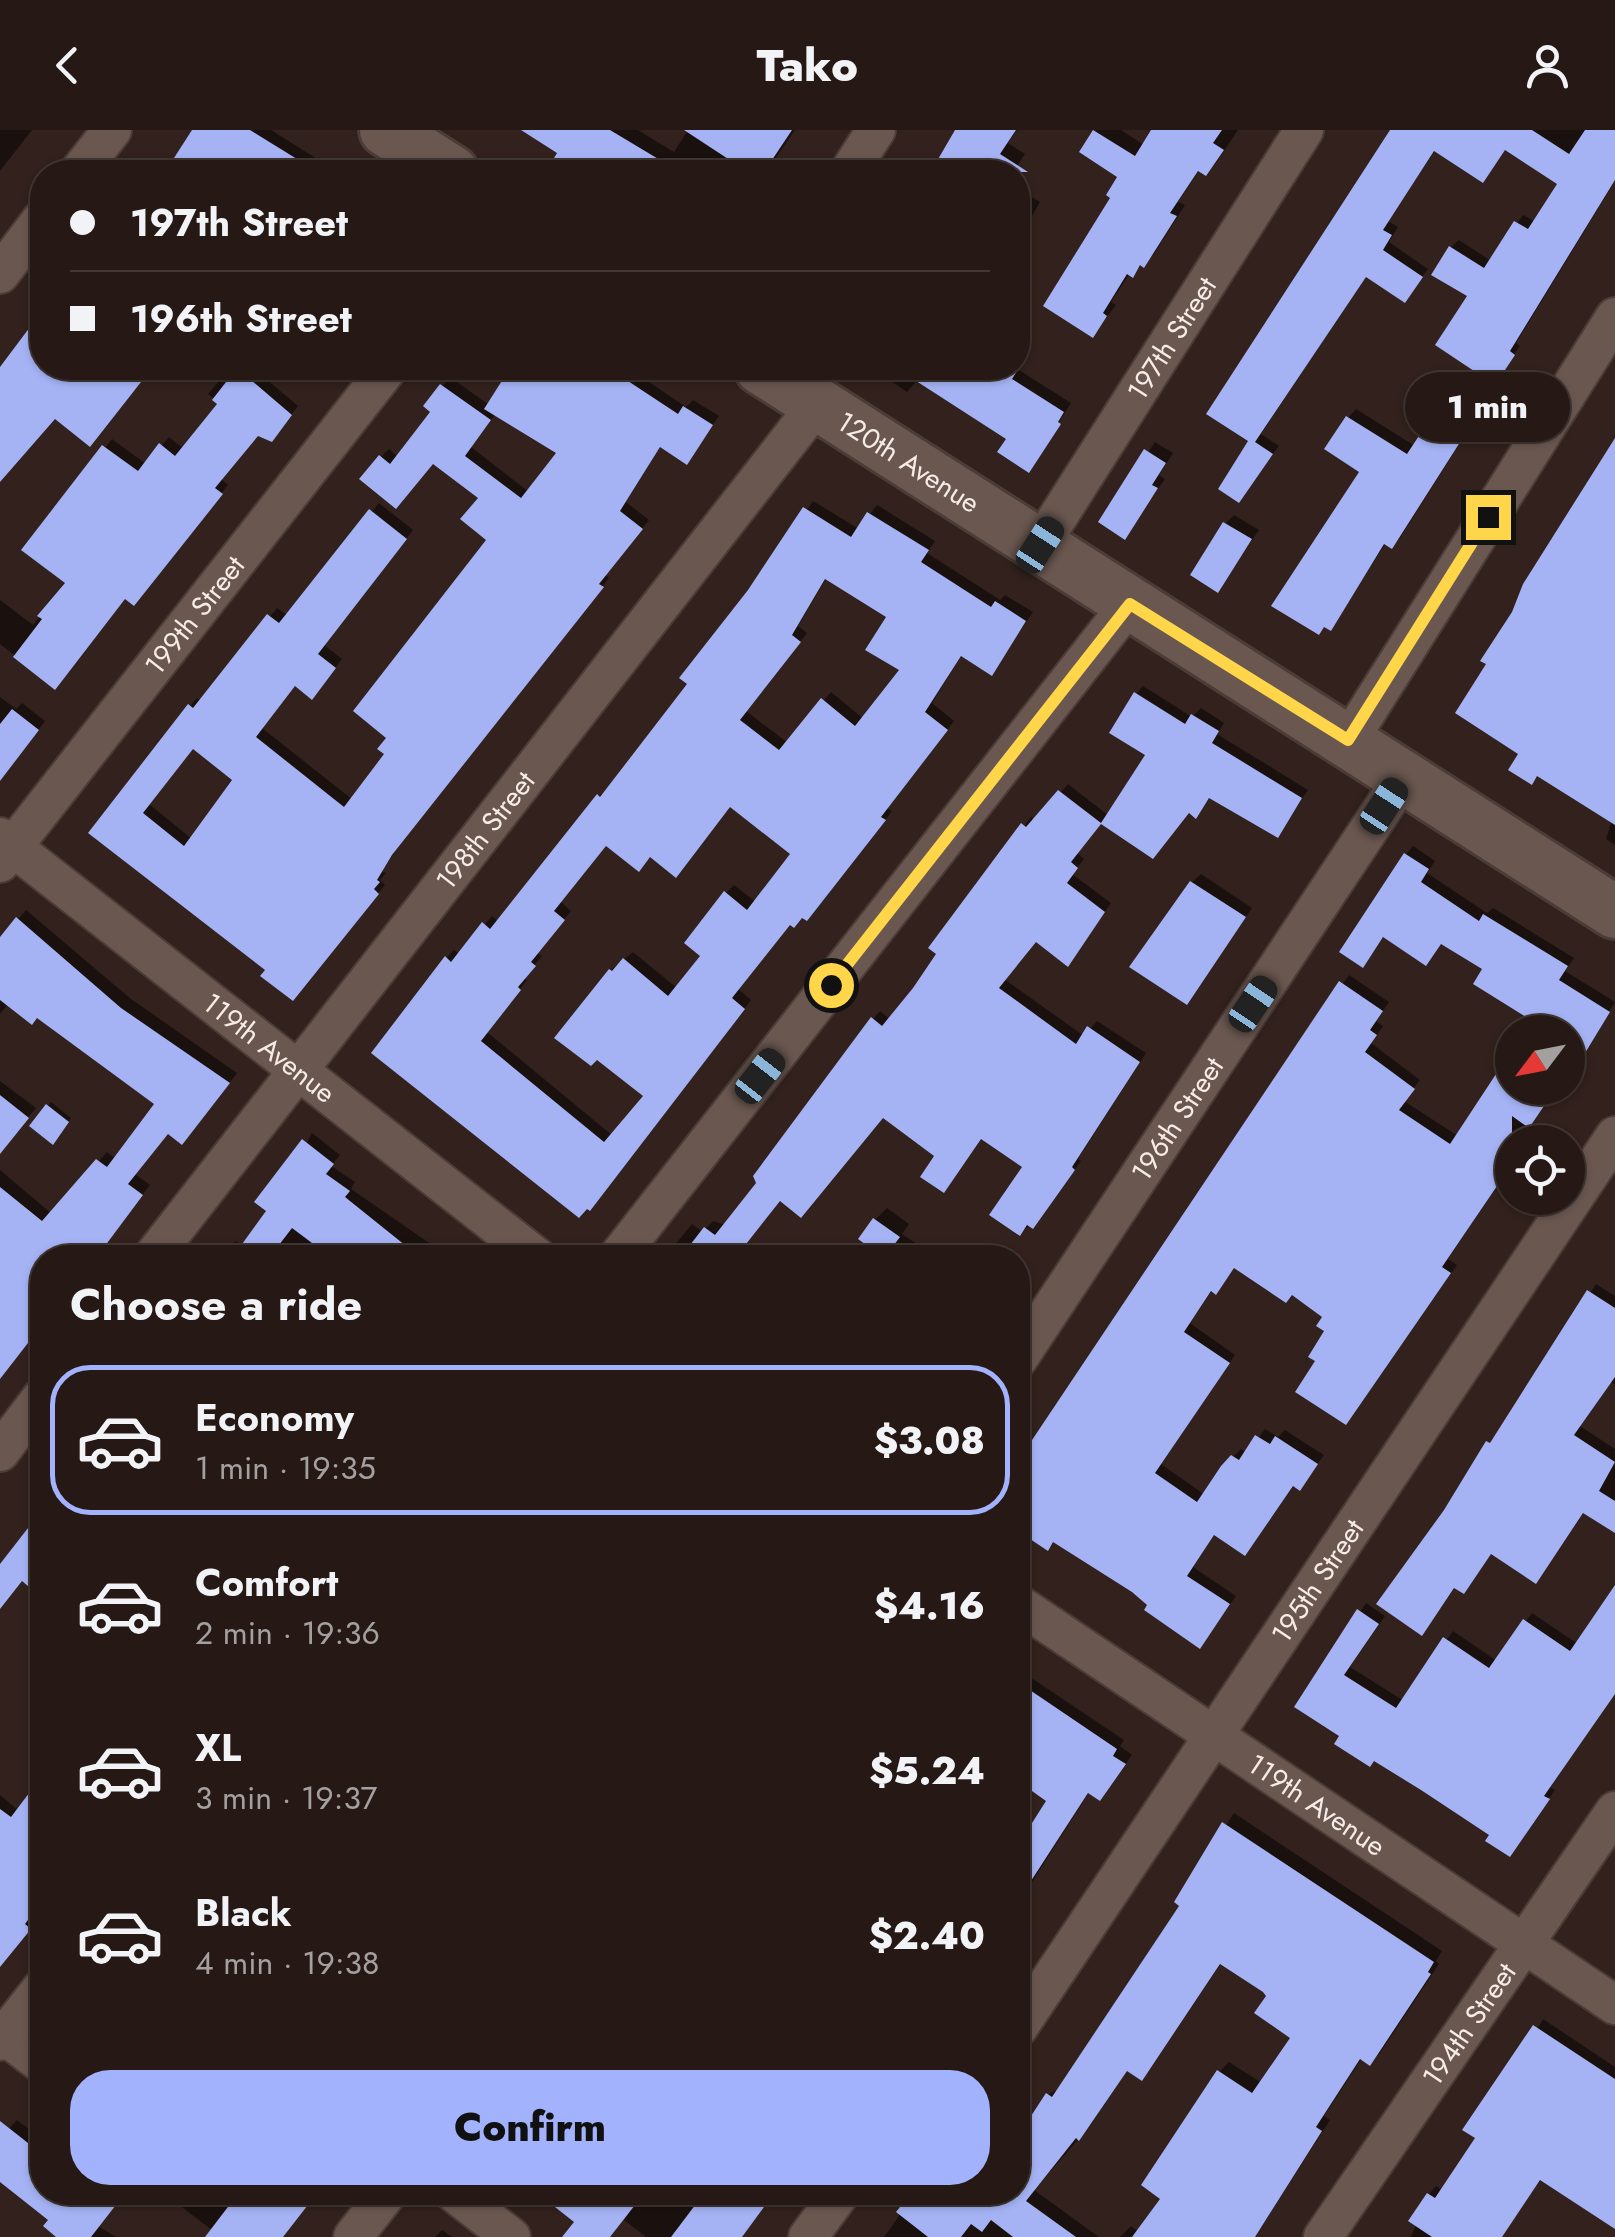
<!DOCTYPE html>
<html lang="en">
<head>
<meta charset="utf-8">
<style>
	body { margin:0; font-family:Jost,sans-serif; background:#322622; color:#f1f3f6; height:100vh; display:flex; flex-direction:column; font-size:38px; white-space:nowrap }
	* { box-sizing:border-box; margin:0 }
	p { font-size:32px; color:#a4a0a0 }
	.icon { flex:none; width:55px; height:55px; fill:none; stroke:currentColor; stroke-width:2; stroke-linecap:round; stroke-linejoin:round }
	.map { position:relative; flex:1; overflow:hidden }
	.side { position:absolute; left:30px; top:1115px; width:1000px; height:960px; display:flex; flex-direction:column; background:#261915; border-radius:40px; box-shadow:0 2px 8px #0004,0 0 0 2px #423834 }
	.side>* { flex:none }
	.hud { position:absolute; left:30px; top:30px; width:1000px; height:220px; border-radius:40px; box-shadow:0 2px 8px #0004,0 0 0 2px #423834; display:grid; align-content:center; height:220px; padding:0 40px; background:#261915 }
	.needle { width:65px; rotate:238deg }
	.controls { position:absolute; left:1495px; top:885px; display:grid; gap:20px }
	.controls a { display:grid; place-items:center; width:90px; height:90px; border-radius:50%; background:#261915; box-shadow:0 2px 8px #0004,0 0 0 2px #423834; font-size:50px }
	.end { position:absolute; width:45px; height:45px; margin:-22px; border:12px solid #ffd54a; background:#111; box-shadow:0 0 0 5px #111 }
	.from { border-radius:50% }
	.bubble { position:absolute; height:70px; border-radius:35px; background:#261915; box-shadow:0 2px 8px #0004,0 0 0 2px #423834; font-size:32px; font-weight:800; line-height:70px; text-align:center }
	.car { position:absolute; width:30px; height:60px; margin:-30px -15px; border-radius:12px; box-shadow:0 0 8px 2px #0007; background:linear-gradient(#222 24%,#8ab4d8 0 40%,#222 0 76%,#8ab4d8 0 86%,#222 0) }
	.hud b { display:flex; align-items:center; gap:35px; height:95px; font-size:38px }
	.hud b+b { border-top:2px solid #423834 }
	.hud i { width:25px; height:25px; background:#f1f3f6 }
	ul { padding:0; list-style:none }
	li { display:flex; align-items:center; gap:30px; height:150px; margin:0 20px 15px; padding:0 20px; border:5px solid transparent; border-radius:40px }
	li div { flex:1 }
	li b { display:block; font-size:38px }
	li em { font-style:normal; font-weight:800 }
	li.selected { border-color:#a3b2fd }
	li>.icon { width:90px; height:90px; stroke-width:1.5 }
	h2 { padding:0 40px; font-size:45px; line-height:120px }
	.primary-button { display:flex; gap:20px; margin-top:auto; padding:20px 40px }
	.primary-button a { flex:1; height:115px; border-radius:40px; background:#a3b2fd; color:#111; font-size:40px; font-weight:800; line-height:115px; text-align:center }
	header { display:flex; justify-content:space-between; align-items:center; height:130px; padding:0 40px; background:#261915; font-size:45px; font-weight:800 }
	.map>svg:first-child { display:block }
</style>
</head>
<body>
<header><svg class="icon" aria-label="back" viewBox="0 0 24 24"><path d="M15 5l-7 7 7 7"/></svg>Tako<svg class="icon" aria-label="person" viewBox="0 0 24 24"><circle cx="12" cy="8" r="4"/><path d="M4 21q1-7 8-7t8 7"/></svg></header>
<div class="map">
<svg width="1615" height="2107" viewBox="0 0 1615 2107">
	<rect width="100%" height="100%" fill="#32211c"/>
	<g fill="#0007" fill-rule="evenodd">
		<path d="M0,0H32L0,41Z"/>
		<path d="M195,0H271L338,42H168Z"/>
		<path d="M526,0H638L674,22L688,0H795L766,42H569L554,33L561,23Z"/>
		<path d="M960,0H1017L1008,13L1025,24L1013,42H931Z"/>
		<path d="M1096,0H1121L1144,15L1154,0H1238L1216,33L1205,43L1200,39L1178,72L1185,75L1154,124L1130,143L1111,172L1116,175L1093,205L1114,67L1121,47L1082,21Z"/>
		<path d="M1393,0H1615V51L1516,213L1520,216L1495,251L1451,117L1459,110L1491,131L1523,85L1536,92L1561,53L1506,18L1483,50L1436,19L1388,91L1398,97L1389,112L1428,139L1405,170L1367,145L1261,304L1279,316L1239,370L1252,311Z"/>
		<path d="M1018,59L1040,72L1018,110Z"/>
		<path d="M42,183V238H151L98,305L56,287L0,349V239Z"/>
		<path d="M1018,215L1030,222L1019,240L1071,273L1029,340L1009,309L918,249L907,262L872,238H1018Z"/>
		<path d="M230,238H253L298,276L279,301L258,303L221,349L228,355L142,465L126,467L55,556L0,514V470L33,495L68,452L25,419L112,309L146,334L169,307L184,319L221,274L208,264Z"/>
		<path d="M513,238H637L634,242L686,277L693,270L719,286L687,332L661,315L626,372L649,390L605,445L609,448L400,714L382,741L386,743L380,750L385,755L300,860L268,840L91,703L190,576L197,568L201,571L277,478L288,486L379,373L413,400L324,515L342,529L319,559L296,554L262,598L353,670L388,624L490,410L482,368L434,331L404,368L381,327L389,319L398,327L433,281L426,276L450,247L489,275ZM496,283L560,322L529,362L471,317ZM194,617L236,650L192,709L149,674Z"/>
		<path d="M1356,279L1415,316L1442,279L1470,297L1400,408L1392,416L1386,413L1330,498L1363,342L1348,288Z"/>
		<path d="M1155,312L1173,323L1159,345L1165,349L1125,406L1102,392Z"/>
		<path d="M1615,334V715L1606,709L1612,690L1539,644L1532,652L1522,623Z"/>
		<path d="M813,371L859,399L877,375L935,411L927,423L1000,470L1005,465L1033,482L992,542L962,524L932,573L954,591L887,678L892,681L815,780L791,792L738,859L751,870L598,1070L375,923L446,828L454,820L460,824L492,786L499,792L599,666L609,659L691,554ZM827,447L890,486L902,539L864,589L831,562L788,613L746,581L807,503L798,496ZM731,675L794,724L756,772L734,755L726,763L703,825L677,858L633,822L611,840L646,966L613,1006L487,902L527,850L524,848L542,826L537,823L571,781L561,772L607,714L651,725Z"/>
		<path d="M1234,385L1259,400L1218,460L1225,394Z"/>
		<path d="M1143,556L1192,587L1201,578L1224,593L1217,604L1308,660L1277,705L1211,666L1196,685L1189,681L1153,725L1102,691L1077,723L1084,729L1072,744L1111,773L1068,834L1036,810L1004,849L1084,906L1097,891L1146,923L1078,1029L1081,1031L1040,1088L1020,1103L1026,1036L983,1006L884,986L780,1069L735,1128H664L692,1094L703,1102L713,1091L726,1095L873,889L880,881L891,890L940,823L932,817L1031,687L1035,690L1068,654L1109,686L1148,624L1136,564Z"/>
		<path d="M0,567L16,579L22,573L45,591L17,628L0,630Z"/>
		<path d="M1413,716L1435,731L1427,743L1487,783L1493,778L1574,828L1565,841L1615,872L1578,930L1574,927L1568,937V902H1555L1476,853L1485,838L1442,812L1385,805L1362,835L1406,724Z"/>
		<path d="M1201,744L1252,778L1187,872L1192,752Z"/>
		<path d="M26,780L131,869L237,943L191,1003L169,1001L135,1044L150,1055L94,1128H42V1194L0,1249V1040L52,1084L107,1022L116,1029L158,973L38,886L8,874L0,884V811Z"/>
		<path d="M1349,845L1389,872L1376,891L1383,896L1371,913L1420,950L1404,971L1458,1006L1507,935L1512,938V958H1554L1519,1012H1512L1507,1031L1512,1034L1448,1129L1457,1135L1346,1292L1319,1231L1328,1200L1326,1186L1293,1163L1236,1136L1216,1162L1213,1159L1190,1193L1235,1225L1161,1334L1205,1365L1233,1327L1241,1319L1247,1323L1265,1299L1278,1307L1285,1300L1324,1325L1300,1358L1295,1354L1252,1415L1215,1403L1193,1437L1236,1466L1200,1516L1151,1474L1055,1410L1047,1417L1018,1397V1332Z"/>
		<path d="M0,951L36,978L0,1022Z"/>
		<path d="M51,972L71,988L56,1008L48,976Z"/>
		<path d="M312,1003L340,1025L331,1036L355,1052L351,1059L451,1128H221L236,1111L243,1117L269,1081Z"/>
		<path d="M887,1078L909,1094L902,1104L938,1128H879L875,1090Z"/>
		<path d="M1596,1154L1615,1166V1255L1611,1252L1580,1296L1615,1319V1400L1585,1381L1543,1443L1492,1422L1456,1456L1429,1495L1447,1381Z"/>
		<path d="M42,1360V1457L38,1461L23,1448L0,1478V1438L35,1394L29,1389L35,1383L29,1378Z"/>
		<path d="M1615,1459V1561L1550,1657L1555,1660L1510,1724L1492,1704L1298,1577L1366,1473L1385,1486L1350,1537L1404,1571L1453,1501L1497,1531L1532,1483L1578,1514Z"/>
		<path d="M1018,1539L1124,1610L1120,1616L1132,1625L1100,1668L1090,1661L1018,1774V1716L1050,1670L1018,1648Z"/>
		<path d="M42,1653V1770L30,1785L37,1790L12,1821L0,1825V1665L19,1681Z"/>
		<path d="M1234,1683L1442,1821L1436,1831L1439,1834L1380,1923L1370,1933L1362,1928L1324,1986L1330,1990L1256,2105L1120,2107L1131,2096L1139,2102L1164,2069L1219,1942L1229,1932L1262,1953L1293,1907L1265,1860L1222,1832L1151,1938L1141,1948L1128,1939L1089,1997L1034,2060L1099,2107H884L916,2062H1018V2002L1024,2001L1048,1965L1061,1957L1183,1775L1177,1771Z"/>
		<path d="M1543,1889L1615,1937V2098L1542,2048L1515,2084L1475,2107H1411L1429,2064L1436,2056L1443,2061L1479,2008Z"/>
		<path d="M17,1990L42,2009V2062L116,2107H60L51,2089L0,2049V2009Z"/>
		<path d="M162,2062H317L282,2107H206L212,2100Z"/>
		<path d="M540,2062H774L740,2107H646L623,2089L608,2107H595Z"/>
		<path d="M442,2100L452,2107H435Z"/>
	</g>
	<g fill="#a5b3f5" fill-rule="evenodd">
		<path d="M192,0H250L318,42H165Z"/>
		<path d="M521,0H610L680,42H565L551,33L557,23Z"/>
		<path d="M684,0H792L764,42H748Z"/>
		<path d="M955,0H1016L1000,24L1028,42H956L937,31Z"/>
		<path d="M1093,0L1135,26L1151,0H1222L1213,13L1224,20L1206,46L1198,41L1170,83L1177,86L1144,138L1140,135L1133,148L1127,144L1103,183L1107,186L1093,208L1043,176L1110,68L1106,65L1117,47L1079,22Z"/>
		<path d="M1390,0H1532L1569,24L1585,0H1615V50L1510,221L1515,225L1495,255L1435,215L1467,166L1431,145L1449,116L1484,138L1514,91L1528,99L1557,54L1505,20L1483,53L1434,21L1383,100L1392,105L1383,120L1423,147L1405,173L1366,147L1255,312L1273,324L1239,373L1218,359L1248,311L1206,284Z"/>
		<path d="M42,181V238H152L90,317L55,289L0,352V237Z"/>
		<path d="M237,238L292,285L272,312L258,306L215,358L223,364L134,476L125,469L55,560L13,527L42,489L37,486L65,453L21,420L102,315L138,341L159,313L175,326L217,274L212,270Z"/>
		<path d="M510,238H637L628,251L678,284L683,276L713,295L687,335L660,317L620,381L643,399L599,454L604,457L392,725L377,750L380,752L374,759L379,764L293,871L260,846L265,840L88,703L188,574L193,578L267,484L279,493L369,379L407,409L318,524L336,538L312,570L295,556L256,607L344,677L384,624L377,619L386,608L353,581L486,410L460,389L478,368L433,334L396,379L359,349L379,325L390,334L430,282L423,276L440,254L491,290L465,326L521,368L556,323L484,279ZM193,619L232,650L184,716L143,683Z"/>
		<path d="M896,238H1019L1012,249L1064,282L1058,292L1061,294L1029,343L997,322L1006,309Z"/>
		<path d="M1346,286L1407,324L1432,286L1464,306L1392,419L1384,414L1331,501L1324,497L1319,505L1271,476L1359,342L1324,319Z"/>
		<path d="M1615,308V695L1537,646L1532,655L1508,640L1518,624L1455,583L1486,534L1480,531L1512,482L1523,454Z"/>
		<path d="M1144,319L1166,333L1152,355L1158,358L1125,410L1098,392Z"/>
		<path d="M803,377L851,407L867,382L929,420L921,432L991,477L995,471L1026,491L992,546L961,526L925,582L948,600L881,687L886,690L807,791L802,788L794,798L790,795L732,868L745,879L590,1081L587,1079L579,1088L371,923L445,826L451,832L482,792L490,799L597,664L600,667L687,554L679,548L748,460ZM825,449L886,487L865,520L899,540L855,596L821,568L779,620L740,590L801,512L792,505ZM730,677L790,724L747,780L724,761L684,813L700,826L668,866L623,828L612,841L609,839L554,908L591,936L597,930L643,966L604,1012L481,911L521,860L518,857L536,836L531,832L565,790L554,781L606,716L639,742L650,727L676,748Z"/>
		<path d="M1223,392L1252,409L1218,463L1190,445Z"/>
		<path d="M1134,562L1185,594L1191,584L1219,601L1212,613L1302,668L1278,708L1209,668L1196,689L1189,683L1153,729L1101,694L1071,732L1078,738L1067,753L1105,782L1068,837L1036,812L999,858L1076,914L1087,896L1140,932L1072,1037L1075,1040L1033,1099L1027,1095L1020,1106L989,1085L1022,1037L981,1009L944,1063L920,1047L934,1026L883,988L801,1088L780,1071L739,1123L745,1128H680L704,1097L715,1105L756,1053L753,1046L871,887L882,896L913,858L936,824L928,818L1021,693L1026,697L1058,660L1101,693L1145,625L1109,603Z"/>
		<path d="M12,579L39,600L0,651V594Z"/>
		<path d="M1404,723L1429,739L1421,752L1479,791L1483,784L1568,836L1559,850L1610,882L1568,951V902H1550L1473,854L1482,839L1441,814L1426,836L1383,807L1363,838L1339,822Z"/>
		<path d="M1190,751L1246,787L1187,875L1129,837Z"/>
		<path d="M16,787L121,878L230,953L182,1015L168,1004L128,1054L143,1065L96,1128H42V1195L0,1249V1057L42,1091L96,1029L107,1037L154,974L37,888L32,895L0,870V807Z"/>
		<path d="M1339,851L1383,881L1370,900L1377,905L1365,922L1415,959L1399,980L1450,1014L1498,941L1512,951V958H1522L1546,973L1529,998L1512,986V1034L1442,1137L1451,1143L1346,1295L1295,1262L1315,1231L1308,1227L1324,1201L1316,1196L1322,1187L1292,1165L1286,1173L1234,1138L1216,1165L1211,1161L1184,1202L1230,1233L1155,1343L1197,1372L1221,1336L1231,1325L1239,1330L1255,1305L1270,1314L1275,1306L1318,1334L1300,1361L1293,1356L1245,1426L1214,1405L1187,1446L1230,1474L1200,1519L1144,1480L1147,1475L1132,1462L1053,1412L1048,1421L1018,1401V1331Z"/>
		<path d="M0,965L29,988L0,1024Z"/>
		<path d="M46,974L69,992L53,1015L29,996Z"/>
		<path d="M302,1009L334,1034L326,1044L350,1061L345,1067L421,1128H332L292,1098L269,1128H232L266,1081L254,1072Z"/>
		<path d="M873,1088L900,1107L884,1128L858,1109Z"/>
		<path d="M1587,1160L1615,1178V1247L1574,1305L1615,1332L1599,1361L1615,1371V1403L1583,1383L1536,1454L1491,1424L1464,1464L1454,1458L1422,1506L1376,1474L1444,1380L1486,1311L1490,1313Z"/>
		<path d="M42,1380V1468L22,1451L0,1479V1434Z"/>
		<path d="M1615,1455V1564L1544,1666L1550,1669L1510,1727L1485,1711L1489,1705L1421,1660L1374,1631L1370,1637L1334,1614L1339,1606L1294,1577L1357,1479L1379,1494L1344,1545L1396,1578L1443,1507L1489,1538L1523,1489L1570,1521Z"/>
		<path d="M1018,1552L1117,1619L1113,1626L1126,1634L1100,1671L1088,1663L1018,1771V1715L1046,1671L1018,1651Z"/>
		<path d="M42,1646V1771L25,1794L31,1799L0,1837V1679L11,1687Z"/>
		<path d="M1222,1692L1434,1832L1428,1842L1431,1844L1370,1936L1360,1929L1316,1997L1322,2001L1255,2107H1132L1160,2069L1141,2055L1217,1940L1252,1963L1290,1908L1254,1883L1266,1866L1263,1862L1220,1834L1142,1951L1127,1941L1079,2011L1076,2008L1026,2071L1076,2107H1013L991,2090L982,2102L971,2094L961,2107H928L896,2082L912,2062L1018,2065V2006L1046,1963L1052,1967L1179,1776L1174,1772Z"/>
		<path d="M1533,1895L1615,1949V2099L1540,2050L1502,2107H1432L1408,2091L1427,2063L1435,2068L1475,2008L1462,2000Z"/>
		<path d="M0,1991L42,2024V2062H126L91,2107H56L43,2096L48,2090L0,2052Z"/>
		<path d="M250,2062H318L283,2107H205L237,2065L244,2070Z"/>
		<path d="M536,2062H620L635,2075L610,2107H562L574,2092Z"/>
		<path d="M705,2062H775L742,2107H671Z"/>
	</g>
	<g fill="none" stroke-linecap="round" stroke-linejoin="round">
		<defs>
			<g id="street">
				<path d="M79,42L112,0"/>
				<path d="M849,42L876,0"/>
				<path d="M0,144L42,89"/>
				<path id="s1" d="M1040,415L1304,0"/>
				<path d="M1349,610L1615,187"/>
				<path id="s2" d="M0,707L538,1128"/>
				<path id="s3" d="M0,733L388,238"/>
				<path id="s4" d="M152,1128L818,273"/>
				<path d="M617,1128L1130,473"/>
				<path id="s5" d="M1018,1229L1403,648"/>
				<path d="M0,1322L42,1267"/>
				<path id="s6" d="M1018,1474L1615,1875"/>
				<path id="s7" d="M1018,1898L1615,1006"/>
				<path d="M0,1902L42,1934"/>
				<path d="M0,1911L42,1858"/>
				<path d="M453,2062L511,2107"/>
				<path d="M353,2107L388,2062"/>
				<path d="M808,2107L841,2062"/>
				<path id="s8" d="M1323,2107L1615,1681"/>
			</g>
			<g id="secondary">
				<path d="M386,0L452,42"/>
				<path id="s9" d="M761,238L1615,782"/>
			</g>
		</defs>
		<use href="#street" stroke="#4b3c38" stroke-width="42"/>
		<use href="#secondary" stroke="#4b3c38" stroke-width="58"/>
		<use href="#street" stroke="#6a5750" stroke-width="38"/>
		<use href="#secondary" stroke="#6a5750" stroke-width="52"/>
	</g>
	<g fill="none" stroke-linecap="round" stroke-linejoin="round">
		<path stroke="#ffd54a" stroke-width="12" d="M831,855L1130,474L1348,610L1488,387"/>
	</g>
	<g text-anchor="middle" dominant-baseline="central" stroke-width="10" stroke-linejoin="round" paint-order="stroke">
		<g font-size="28" fill="#f7ebe7" stroke="#150d0b">
			<text stroke="none"><textPath href="#s1" startOffset="245">197th Street</textPath></text>
			<text stroke="none"><textPath href="#s9" startOffset="175">120th Avenue</textPath></text>
			<text stroke="none"><textPath href="#s3" startOffset="315">199th Street</textPath></text>
			<text stroke="none"><textPath href="#s4" startOffset="542">198th Street</textPath></text>
			<text stroke="none"><textPath href="#s2" startOffset="342">119th Avenue</textPath></text>
			<text stroke="none"><textPath href="#s5" startOffset="288">196th Street</textPath></text>
			<text stroke="none"><textPath href="#s7" startOffset="538">195th Street</textPath></text>
			<text stroke="none"><textPath href="#s6" startOffset="360">119th Avenue</textPath></text>
			<text stroke="none"><textPath href="#s8" startOffset="258">194th Street</textPath></text>
		</g>
	</g>
</svg>
<div class="controls">
<a><svg class="needle" viewBox="-14 -14 28 28"><path d="M0-13l5 13h-10z" fill="#e53935"/><path d="M0 13l5-13h-10z" fill="#a4a0a0"/></svg></a>
<a><svg class="icon" aria-label="locate" viewBox="0 0 24 24"><circle cx="12" cy="12" r="6"/><path d="M12 2v4M12 18v4M2 12h4M18 12h4"/></svg></a>
</div>
<i class="end from" style="left:831px;top:855px"></i>
<i class="end" style="left:1488px;top:387px"></i>
<div class="bubble" style="left:1405px;top:242px;width:165px">1 min</div>
<i class="car" style="left:1040px;top:415px;rotate:33deg"></i>
<i class="car" style="left:1384px;top:676px;rotate:33deg"></i>
<i class="car" style="left:1253px;top:874px;rotate:34deg"></i>
<i class="car" style="left:760px;top:946px;rotate:38deg"></i>
<div class="hud">
<b><i class="from"></i>197th Street</b>
<b><i></i>196th Street</b>
</div>
<section class="side">
<h2>Choose a ride</h2>
<ul>
<li class="selected"><svg class="icon" aria-label="car" viewBox="0 0 24 24"><path d="M5 17H2v-5l4-1 3-4h7l3 4 3 1v5h-3M9 17h6M6 11h13"/><circle cx="7" cy="17" r="2"/><circle cx="17" cy="17" r="2"/></svg><div><b>Economy</b><p>1 min · 19:35</p></div><em>$3.08</em></li>
<li><svg class="icon" aria-label="car" viewBox="0 0 24 24"><path d="M5 17H2v-5l4-1 3-4h7l3 4 3 1v5h-3M9 17h6M6 11h13"/><circle cx="7" cy="17" r="2"/><circle cx="17" cy="17" r="2"/></svg><div><b>Comfort</b><p>2 min · 19:36</p></div><em>$4.16</em></li>
<li><svg class="icon" aria-label="car" viewBox="0 0 24 24"><path d="M5 17H2v-5l4-1 3-4h7l3 4 3 1v5h-3M9 17h6M6 11h13"/><circle cx="7" cy="17" r="2"/><circle cx="17" cy="17" r="2"/></svg><div><b>XL</b><p>3 min · 19:37</p></div><em>$5.24</em></li>
<li><svg class="icon" aria-label="car" viewBox="0 0 24 24"><path d="M5 17H2v-5l4-1 3-4h7l3 4 3 1v5h-3M9 17h6M6 11h13"/><circle cx="7" cy="17" r="2"/><circle cx="17" cy="17" r="2"/></svg><div><b>Black</b><p>4 min · 19:38</p></div><em>$2.40</em></li>
</ul>
<div class="primary-button"><a>Confirm</a></div>
</section>
</div>
</body>
</html>
